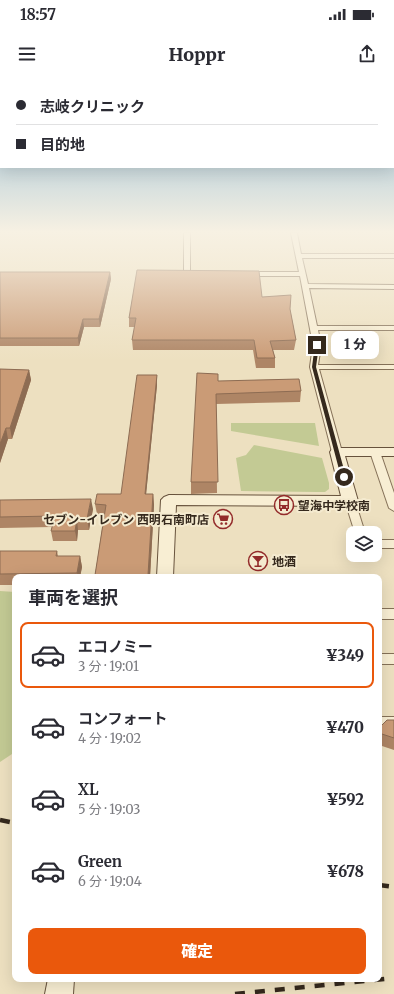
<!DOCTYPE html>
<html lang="ja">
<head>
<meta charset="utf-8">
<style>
	body { margin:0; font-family:Merriweather,"Noto Sans JP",serif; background:#f2f2f3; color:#2b2b33; height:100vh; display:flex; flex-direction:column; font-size:15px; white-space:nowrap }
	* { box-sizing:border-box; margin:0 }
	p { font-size:13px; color:#7c7c81 }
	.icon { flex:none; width:22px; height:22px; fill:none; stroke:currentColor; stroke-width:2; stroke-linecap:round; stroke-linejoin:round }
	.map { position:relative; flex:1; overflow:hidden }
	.panel { position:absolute; left:12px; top:494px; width:370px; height:408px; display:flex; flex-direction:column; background:#fff; border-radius:8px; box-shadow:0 4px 16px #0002 }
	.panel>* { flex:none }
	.banner { position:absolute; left:0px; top:0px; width:394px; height:88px; box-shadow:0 4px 16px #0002; display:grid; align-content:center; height:88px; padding:0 16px; background:#fff }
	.fabs { position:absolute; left:346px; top:446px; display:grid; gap:8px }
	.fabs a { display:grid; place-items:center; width:36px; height:36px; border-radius:8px; background:#fff; box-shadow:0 4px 16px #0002; font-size:20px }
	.end { position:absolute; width:18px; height:18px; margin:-9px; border:5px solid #35291d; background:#fff; box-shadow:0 0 0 2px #fff }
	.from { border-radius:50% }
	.bubble { position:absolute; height:28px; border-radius:8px; background:#fff; box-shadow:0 4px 16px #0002; font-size:13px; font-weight:800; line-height:28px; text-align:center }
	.banner b { display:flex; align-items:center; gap:14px; height:38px; font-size:15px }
	.banner b+b { border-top:1px solid #e1e1e2 }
	.banner i { width:10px; height:10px; background:#2b2b33 }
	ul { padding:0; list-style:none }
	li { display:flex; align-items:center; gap:12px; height:66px; margin:0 8px 6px; padding:0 8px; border:2px solid transparent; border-radius:8px }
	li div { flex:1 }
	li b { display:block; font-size:15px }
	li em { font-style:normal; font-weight:800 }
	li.selected { border-color:#ea580c }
	li>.icon { width:36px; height:36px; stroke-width:1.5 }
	h2 { padding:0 16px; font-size:18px; line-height:48px }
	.action { display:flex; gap:8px; margin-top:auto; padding:8px 16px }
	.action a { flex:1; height:46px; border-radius:8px; background:#ea580c; color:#fff; font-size:16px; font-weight:800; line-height:46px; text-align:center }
	.status { display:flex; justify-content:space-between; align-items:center; height:28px; padding:0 20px; background:#fff; direction:ltr }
	.status svg { height:11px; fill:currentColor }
	header { display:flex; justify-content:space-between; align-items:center; height:52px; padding:0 16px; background:#fff; font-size:18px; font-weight:800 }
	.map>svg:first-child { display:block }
</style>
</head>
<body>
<div class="status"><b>18:57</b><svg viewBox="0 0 49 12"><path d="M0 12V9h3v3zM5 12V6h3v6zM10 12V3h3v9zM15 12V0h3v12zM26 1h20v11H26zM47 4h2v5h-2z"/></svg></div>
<header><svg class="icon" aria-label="menu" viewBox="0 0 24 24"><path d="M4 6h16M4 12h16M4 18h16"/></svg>Hoppr<svg class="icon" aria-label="share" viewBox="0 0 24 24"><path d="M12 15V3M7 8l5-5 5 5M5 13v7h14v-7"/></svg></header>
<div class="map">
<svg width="394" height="914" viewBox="0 0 394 914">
	<rect width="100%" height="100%" fill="#ede0c0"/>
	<g fill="#c3ca94">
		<path d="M231,343H315L319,366L231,351Z"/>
		<path d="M254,365L322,378L329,403V409L325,412H318L241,411L236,378L246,375Z"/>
		<path d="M0,511L15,512V672L0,682Z"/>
	</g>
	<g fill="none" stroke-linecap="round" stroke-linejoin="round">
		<defs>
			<g id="street">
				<path d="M184,153H190V193L200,194V196L187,197L184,195Z"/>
				<path d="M291,153H297L301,174H394V178H302L308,204L394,205V209L309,208L317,246H394V250H318L321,265L318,285H394V289H319L342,372L337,375L332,372L310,287L313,265L300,196H245L242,194L245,192H299Z"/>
				<path d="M375,369L380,372L394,413V431L389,428L370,372Z"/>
				<path d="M350,418L355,421L365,453H355L345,421Z"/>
				<rect x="375" y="460" width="19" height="8"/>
				<rect x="379" y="529" width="15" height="10"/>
				<rect x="379" y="574" width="15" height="10"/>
				<rect x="379" y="637" width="15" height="12"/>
			</g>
			<g id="secondary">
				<path d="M337,368H394V376H345L358,421L355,424L350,426L176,425L173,497H157L161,420L164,417L169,415L341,416L330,372L332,369Z"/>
				<path d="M48,899H74L73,914H45Z"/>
			</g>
		</defs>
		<use href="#street" stroke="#857158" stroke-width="2"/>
		<use href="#secondary" stroke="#67523c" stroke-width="2"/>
		<use href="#street" fill="#f8eed3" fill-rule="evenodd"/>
		<use href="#secondary" fill="#f8eed3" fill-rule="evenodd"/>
		<g stroke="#35291d" stroke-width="4.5" stroke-dasharray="10 10" stroke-linecap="butt">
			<path d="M0,740L15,743"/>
			<path d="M379,805L394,807"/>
			<path d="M235,914L394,898"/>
		</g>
	</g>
	<g fill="#ae8565">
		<path d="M0,192H110L111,199L100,247H84L79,266H0Z"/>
		<path d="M262,217L290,229L296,260L294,270H273L275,278V288H256L253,270H133L132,260L135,247H129V238Z"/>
		<path d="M0,289L29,290L31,300L12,359H8L0,383Z"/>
		<path d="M157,295V305L146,414H153L154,425L150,497H95V495L104,436L97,434L95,424L121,414Z"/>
		<path d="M218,301L301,311L300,322L216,324L217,413L191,414V402Z"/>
		<path d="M0,420L93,429L89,450H78L77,461H53L51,451L52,447L0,448Z"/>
		<path d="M0,471H57L58,476H80L82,487L80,497H15V505H0Z"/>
		<path d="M394,640V670L379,665V648Z"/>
	</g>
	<g fill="#8d6c53">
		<path d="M110,192L111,199L100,247L99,239Z"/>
		<path d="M83,239L84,247L79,266L78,258Z"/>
		<path d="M29,290L31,300L12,359L10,348Z"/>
		<path d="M157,295V305L145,425V414Z"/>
		<path d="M6,348L8,359L0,383V364Z"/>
		<path d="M153,414L154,425L150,497H148Z"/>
		<path d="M91,419L93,429L89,450L87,439Z"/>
		<path d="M77,439L78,450L77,461L75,451Z"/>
		<path d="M80,476L82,487L80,497H78L77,493Z"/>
	</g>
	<g fill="#ca9b76" stroke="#8d6c53">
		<path d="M137,190L259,191L262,217L291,215L290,229L296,260L270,261L275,278H257L254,260H132L136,238H129Z"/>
		<path d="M0,192H110L99,239H83L78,258H0Z"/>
		<path d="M0,289L29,290L10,348H6L0,364Z"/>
		<path d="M197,293L218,294V301L299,299L301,311L216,314L218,402H191Z"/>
		<path d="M137,295H157L145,414H153L148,495H95L106,425L95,424L97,414H121Z"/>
		<path d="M91,419L87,439H77L75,451H51L55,436L0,437V420Z"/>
		<path d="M0,471H57L56,476H80L77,493L0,494Z"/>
		<path d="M387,640H394V658L379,653V648Z"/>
	</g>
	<linearGradient id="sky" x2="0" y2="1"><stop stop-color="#8cb8d4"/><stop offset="0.54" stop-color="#f7f1e3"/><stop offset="1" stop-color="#f7f1e3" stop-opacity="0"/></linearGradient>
	<rect width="394" height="281" fill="url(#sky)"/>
	<path fill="#35291d" d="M315,264L319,265L316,287L346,397L344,398L341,397L312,287Z"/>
	<defs>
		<symbol id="bus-ring" viewBox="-11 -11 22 22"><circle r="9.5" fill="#f4eacf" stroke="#932b2a" stroke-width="1.5"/><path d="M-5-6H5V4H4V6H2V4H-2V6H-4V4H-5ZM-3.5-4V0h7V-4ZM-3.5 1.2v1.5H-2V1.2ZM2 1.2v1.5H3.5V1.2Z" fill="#932b2a"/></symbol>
		<symbol id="supermarket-ring" viewBox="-11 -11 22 22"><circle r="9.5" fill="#f4eacf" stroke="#932b2a" stroke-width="1.5"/><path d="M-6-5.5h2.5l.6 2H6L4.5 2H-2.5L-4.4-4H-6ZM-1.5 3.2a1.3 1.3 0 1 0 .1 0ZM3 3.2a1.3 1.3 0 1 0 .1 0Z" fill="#932b2a"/></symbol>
		<symbol id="bar-ring" viewBox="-11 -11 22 22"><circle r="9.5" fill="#f4eacf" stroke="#932b2a" stroke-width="1.5"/><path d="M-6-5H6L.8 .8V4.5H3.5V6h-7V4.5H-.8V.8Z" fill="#932b2a"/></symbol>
	</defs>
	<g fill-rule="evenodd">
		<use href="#bus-ring" x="273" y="414" width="22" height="22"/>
		<use href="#supermarket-ring" x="212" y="428" width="22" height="22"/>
		<use href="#bar-ring" x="247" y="470" width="22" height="22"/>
	</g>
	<g text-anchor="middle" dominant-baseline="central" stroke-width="4" stroke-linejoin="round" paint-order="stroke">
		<g font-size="12" font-weight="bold" fill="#35291d" stroke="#f4eacf" text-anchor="start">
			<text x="298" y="425">望海中学校南</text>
			<text x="209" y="439" text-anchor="end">セブン-イレブン 西明石南町店</text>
			<text x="272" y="481">地酒</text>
		</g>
	</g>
</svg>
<div class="fabs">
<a><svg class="icon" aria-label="layers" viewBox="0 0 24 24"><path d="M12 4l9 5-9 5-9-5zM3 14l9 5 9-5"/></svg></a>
</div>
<i class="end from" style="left:344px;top:397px"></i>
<i class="end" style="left:317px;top:265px"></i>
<div class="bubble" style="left:331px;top:251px;width:48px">1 分</div>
<div class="banner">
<b><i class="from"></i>志岐クリニック</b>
<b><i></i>目的地</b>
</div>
<section class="panel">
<h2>車両を選択</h2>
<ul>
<li class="selected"><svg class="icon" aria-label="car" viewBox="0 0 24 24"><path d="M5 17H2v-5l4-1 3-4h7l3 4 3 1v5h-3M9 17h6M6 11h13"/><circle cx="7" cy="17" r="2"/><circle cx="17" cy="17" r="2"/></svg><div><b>エコノミー</b><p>3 分 · 19:01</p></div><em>¥349</em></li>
<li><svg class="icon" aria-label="car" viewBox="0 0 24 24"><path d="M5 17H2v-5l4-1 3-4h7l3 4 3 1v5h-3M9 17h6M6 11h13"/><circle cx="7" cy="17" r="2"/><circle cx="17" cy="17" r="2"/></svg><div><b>コンフォート</b><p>4 分 · 19:02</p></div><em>¥470</em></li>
<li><svg class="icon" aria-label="car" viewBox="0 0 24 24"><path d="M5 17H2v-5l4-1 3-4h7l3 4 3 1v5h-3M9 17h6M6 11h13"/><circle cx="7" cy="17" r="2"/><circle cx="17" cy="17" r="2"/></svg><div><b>XL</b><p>5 分 · 19:03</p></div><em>¥592</em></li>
<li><svg class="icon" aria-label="car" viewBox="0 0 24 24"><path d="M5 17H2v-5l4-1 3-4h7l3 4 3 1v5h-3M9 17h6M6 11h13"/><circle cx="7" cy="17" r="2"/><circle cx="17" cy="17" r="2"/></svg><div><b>Green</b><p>6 分 · 19:04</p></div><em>¥678</em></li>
</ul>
<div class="action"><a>確定</a></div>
</section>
</div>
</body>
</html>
